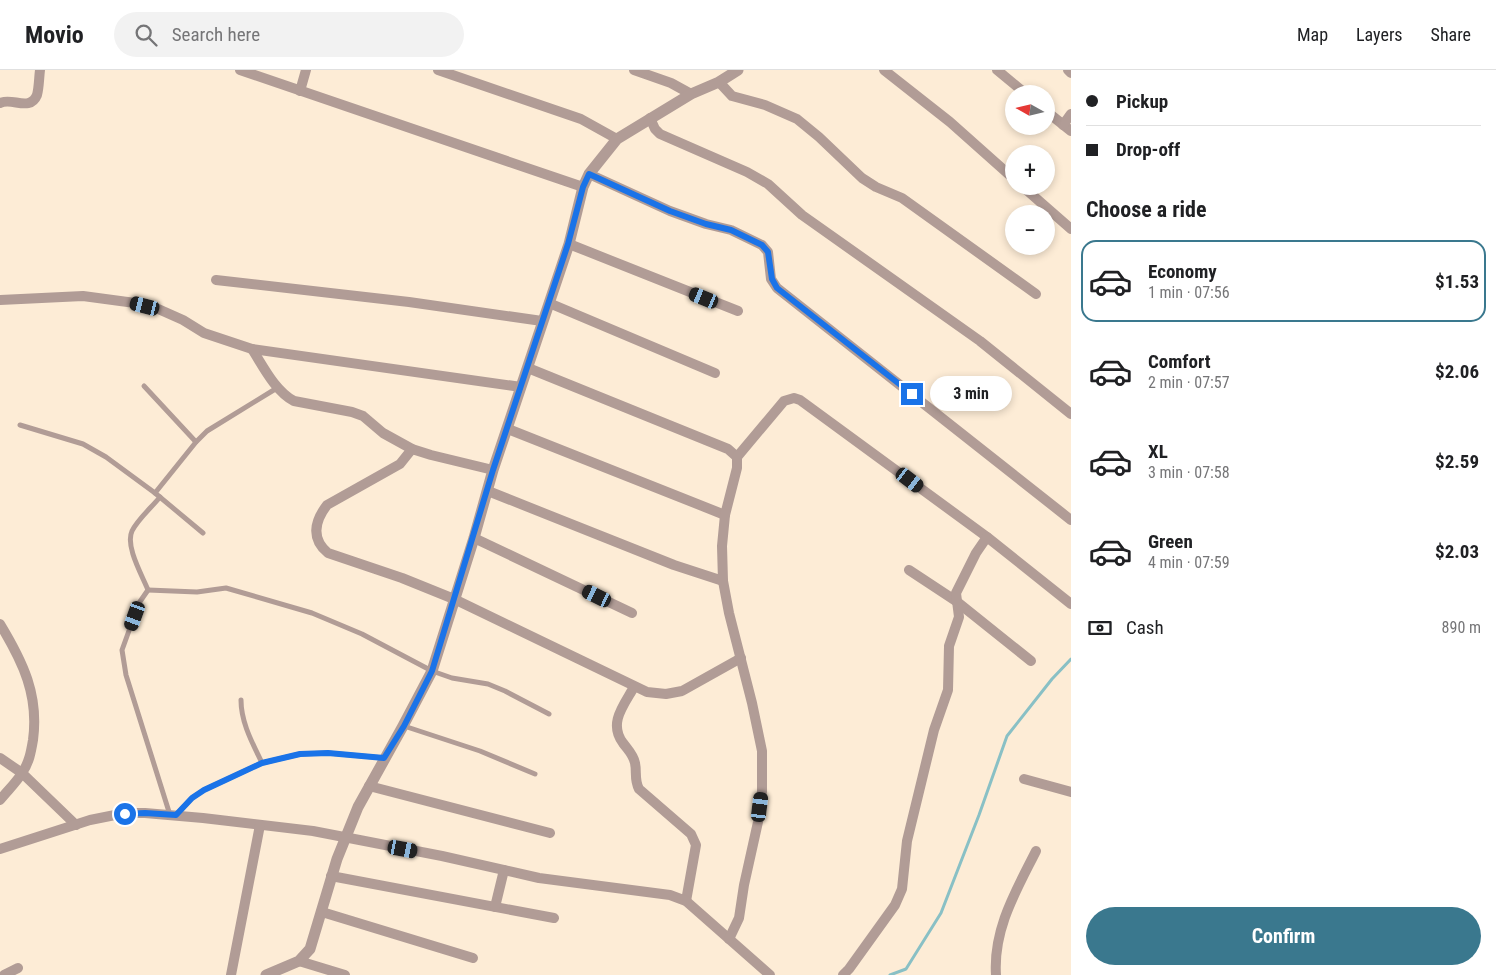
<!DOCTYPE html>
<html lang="en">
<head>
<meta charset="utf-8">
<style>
	body { margin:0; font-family:"Roboto Condensed",sans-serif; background:#f2f2f2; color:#202124; height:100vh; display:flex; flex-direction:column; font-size:19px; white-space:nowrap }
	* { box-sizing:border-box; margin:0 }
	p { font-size:16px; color:#757577 }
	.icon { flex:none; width:28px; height:28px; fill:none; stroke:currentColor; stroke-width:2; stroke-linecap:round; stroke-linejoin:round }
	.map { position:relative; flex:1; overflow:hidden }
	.sheet { display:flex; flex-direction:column; background:#fff; width:425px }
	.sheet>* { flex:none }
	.top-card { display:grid; align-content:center; height:110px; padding:0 15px; background:#fff }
	.needle { width:32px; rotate:278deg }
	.controls { position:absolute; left:1005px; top:15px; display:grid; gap:10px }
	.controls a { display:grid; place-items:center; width:50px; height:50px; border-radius:50%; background:#fff; box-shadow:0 2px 8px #0003; font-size:25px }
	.end { position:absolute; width:22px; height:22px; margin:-11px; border:6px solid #1a73e8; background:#fff; box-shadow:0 0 0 2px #fff }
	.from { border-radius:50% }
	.bubble { position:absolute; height:35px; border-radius:18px; background:#fff; box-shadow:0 2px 8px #0003; font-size:16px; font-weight:700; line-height:35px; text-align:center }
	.car { position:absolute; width:15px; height:30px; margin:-15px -8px; border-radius:6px; box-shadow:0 0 4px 1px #0007; background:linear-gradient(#222 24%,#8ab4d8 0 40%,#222 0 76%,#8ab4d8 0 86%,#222 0) }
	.top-card b { display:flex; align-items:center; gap:18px; height:48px; font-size:19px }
	.top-card b+b { border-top:1px solid #e0e0e0 }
	.top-card i { width:12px; height:12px; background:#202124 }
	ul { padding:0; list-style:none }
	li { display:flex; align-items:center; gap:15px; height:82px; margin:0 10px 8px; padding:0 5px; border:2px solid transparent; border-radius:15px }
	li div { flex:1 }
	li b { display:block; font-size:19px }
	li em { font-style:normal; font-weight:700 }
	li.active { border-color:#3a788e }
	li>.icon { width:45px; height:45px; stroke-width:1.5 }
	h2 { padding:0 15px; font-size:22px; line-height:60px }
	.pay { display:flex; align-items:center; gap:12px; height:55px; padding:0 15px; font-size:19px }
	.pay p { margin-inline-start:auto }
	.button { display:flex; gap:10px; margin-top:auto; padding:10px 15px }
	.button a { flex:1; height:58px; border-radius:30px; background:#3a788e; color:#fff; font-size:20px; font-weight:700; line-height:58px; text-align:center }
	header { display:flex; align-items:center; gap:30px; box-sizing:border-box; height:70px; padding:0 25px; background:#fff; border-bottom:1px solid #e0e0e0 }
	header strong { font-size:24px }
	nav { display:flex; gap:28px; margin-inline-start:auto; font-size:18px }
	.search { width:350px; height:45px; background:#f2f2f2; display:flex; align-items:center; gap:12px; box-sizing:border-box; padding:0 18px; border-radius:28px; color:#757577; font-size:19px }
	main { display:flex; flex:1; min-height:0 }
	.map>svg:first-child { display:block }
</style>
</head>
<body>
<header>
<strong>Movio</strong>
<div class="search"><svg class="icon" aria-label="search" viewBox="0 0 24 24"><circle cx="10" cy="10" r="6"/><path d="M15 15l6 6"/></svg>Search here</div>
<nav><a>Map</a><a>Layers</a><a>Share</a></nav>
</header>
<main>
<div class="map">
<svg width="1071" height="905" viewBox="0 0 1071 905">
	<rect width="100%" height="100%" fill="#fdecd6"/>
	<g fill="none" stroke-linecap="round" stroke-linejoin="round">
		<path stroke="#89c0c5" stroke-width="3" d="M890,905L906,899L941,843L979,745L1007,666L1052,609L1071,589"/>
		<g stroke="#b19c96" stroke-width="5">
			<path d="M144,316L196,372"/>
			<path d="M20,355L83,374L106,387L155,423L203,463"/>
			<path d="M155,423L196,372L207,361L277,318"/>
			<path d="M148,520L197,522L226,518L312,543L362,564L432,601L452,608L488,614L505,621L549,644"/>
			<path d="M148,520L139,533L122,580L126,605L170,745"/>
			<path d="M148,520C142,505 125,476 132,461C138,449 152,437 160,427"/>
			<path d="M241,630C241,653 253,674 262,693"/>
			<path d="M404,656L480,681L535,704"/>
			<path d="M176,745L192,728L204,720L262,693L300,684L328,683L384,688"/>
		</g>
		<g stroke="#b19c96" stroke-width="10">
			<path d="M240,0L583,117"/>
			<path d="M438,0L581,49L617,69"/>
			<path d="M634,0L671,13L691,24"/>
			<path d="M884,0L950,52L1014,109"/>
			<path d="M997,0L1026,24"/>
			<path d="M1068,0L1071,3"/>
			<path d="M719,12L732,26L765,35L797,49L819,67L862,108L876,117L902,128L1036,224"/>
			<path d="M300,21L306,0"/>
			<path d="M0,33C12,27 30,42 37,25C39,18 39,8 40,0"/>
			<path d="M1046,41L1071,61"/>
			<path d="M650,48L655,59L660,64L747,102L768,114L802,145L980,271L1071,344"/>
			<path d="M1063,55L1071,44"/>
			<path d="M589,104L670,141L706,154L731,160L762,175L768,182L771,209L777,218L1071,450"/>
			<path d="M1022,116L1071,159"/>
			<path d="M569,174L738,241"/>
			<path d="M216,210L409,232L542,251"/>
			<path d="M0,230L83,226L135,233L156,238L183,250L204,263L252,279L521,317"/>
			<path d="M549,233L715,303"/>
			<path d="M252,279C263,296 275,321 294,331L352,342L363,346L383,363L412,379L431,385L493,400"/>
			<path d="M528,298L728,379L737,387"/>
			<path d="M508,359L725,445"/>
			<path d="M412,379L400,394L327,435C314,452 311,469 328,483L402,508L454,529L647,622L666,624L682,621L741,588"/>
			<path d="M488,421L674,495L723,511"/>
			<path d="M474,468L632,543"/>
			<path d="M909,500L956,531L1031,591"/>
			<path d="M0,554C23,592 39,625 33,670C31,682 29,693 22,703C16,713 7,721 0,730"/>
			<path d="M634,617C624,635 608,653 623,673C628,680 633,684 635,693C637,702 634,710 639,719L691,764L696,775L686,831"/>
			<path d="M0,688L22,703L76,755"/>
			<path d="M1024,709L1071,722"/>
			<path d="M369,716L550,763"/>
			<path d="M0,779L90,750L125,743H145L203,748L313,761L442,786L539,808L670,825L686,831L770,905"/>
			<path d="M331,806L554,848"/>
			<path d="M495,837L504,800"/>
			<path d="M322,842L473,888"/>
			<path d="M729,869L739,848L744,815L758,752L762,721V681L752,633L729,543L723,511L722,476L725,445L737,398V387L784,331L794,328L800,330L987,467L1071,534"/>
			<path d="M299,891L345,905"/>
			<path d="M4,905L18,898"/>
			<path d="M231,905L260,755"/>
			<path d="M843,905L849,899L895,835L902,819L907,771L934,660L948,620L949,576L959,547L956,523L976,483L987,467"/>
			<path d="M996,905C993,859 1016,821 1036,781"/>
		</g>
		<path stroke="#b19c96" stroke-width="11" d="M266,905L299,891L310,879L337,789L358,737L403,656L432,601L474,468L493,400L569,174L583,117L589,104L617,69L691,24L719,12L738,0"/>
	</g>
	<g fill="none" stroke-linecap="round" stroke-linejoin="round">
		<path stroke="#1a73e8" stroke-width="6" d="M125,744L145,743L176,745L192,728L204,720L262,693L300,684L328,683L384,688L404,656L432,601L493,400L568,174L583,117L589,104L670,141L706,154L731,160L762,175L768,182L772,209L777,218L912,324"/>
	</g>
</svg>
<div class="controls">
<a><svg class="needle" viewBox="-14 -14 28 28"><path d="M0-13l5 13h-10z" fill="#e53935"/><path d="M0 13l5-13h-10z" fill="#757577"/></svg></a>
<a>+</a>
<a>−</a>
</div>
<i class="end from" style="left:125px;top:744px"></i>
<i class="end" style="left:912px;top:324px"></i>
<div class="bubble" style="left:930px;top:306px;width:82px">3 min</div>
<i class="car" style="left:704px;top:228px;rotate:292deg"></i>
<i class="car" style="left:145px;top:236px;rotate:284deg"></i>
<i class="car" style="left:910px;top:410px;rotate:127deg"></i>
<i class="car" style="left:597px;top:526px;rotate:296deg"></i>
<i class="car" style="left:135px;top:546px;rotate:200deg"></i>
<i class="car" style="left:760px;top:737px;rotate:7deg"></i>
<i class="car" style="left:403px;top:779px;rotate:101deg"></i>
</div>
<section class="sheet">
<div class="top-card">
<b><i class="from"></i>Pickup</b>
<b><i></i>Drop-off</b>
</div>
<h2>Choose a ride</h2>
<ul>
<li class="active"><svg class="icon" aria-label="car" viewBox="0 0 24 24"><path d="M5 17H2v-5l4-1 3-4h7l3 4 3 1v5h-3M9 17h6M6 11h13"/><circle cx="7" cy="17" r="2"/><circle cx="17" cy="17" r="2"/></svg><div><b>Economy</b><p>1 min · 07:56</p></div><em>$1.53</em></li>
<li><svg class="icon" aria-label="car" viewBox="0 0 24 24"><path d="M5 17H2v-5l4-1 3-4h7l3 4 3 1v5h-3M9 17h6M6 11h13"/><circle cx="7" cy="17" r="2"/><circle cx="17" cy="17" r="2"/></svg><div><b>Comfort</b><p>2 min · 07:57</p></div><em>$2.06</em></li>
<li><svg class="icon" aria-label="car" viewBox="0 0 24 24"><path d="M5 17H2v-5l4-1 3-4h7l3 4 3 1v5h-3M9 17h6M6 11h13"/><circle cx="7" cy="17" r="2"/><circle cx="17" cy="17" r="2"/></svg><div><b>XL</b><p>3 min · 07:58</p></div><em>$2.59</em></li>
<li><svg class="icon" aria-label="car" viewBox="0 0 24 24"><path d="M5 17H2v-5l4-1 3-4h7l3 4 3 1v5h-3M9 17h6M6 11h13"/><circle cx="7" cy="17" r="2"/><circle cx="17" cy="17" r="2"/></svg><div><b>Green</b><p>4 min · 07:59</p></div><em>$2.03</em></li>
</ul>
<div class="pay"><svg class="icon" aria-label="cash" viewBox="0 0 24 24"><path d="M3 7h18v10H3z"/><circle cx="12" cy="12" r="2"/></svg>Cash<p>890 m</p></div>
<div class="button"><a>Confirm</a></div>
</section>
</main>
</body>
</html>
